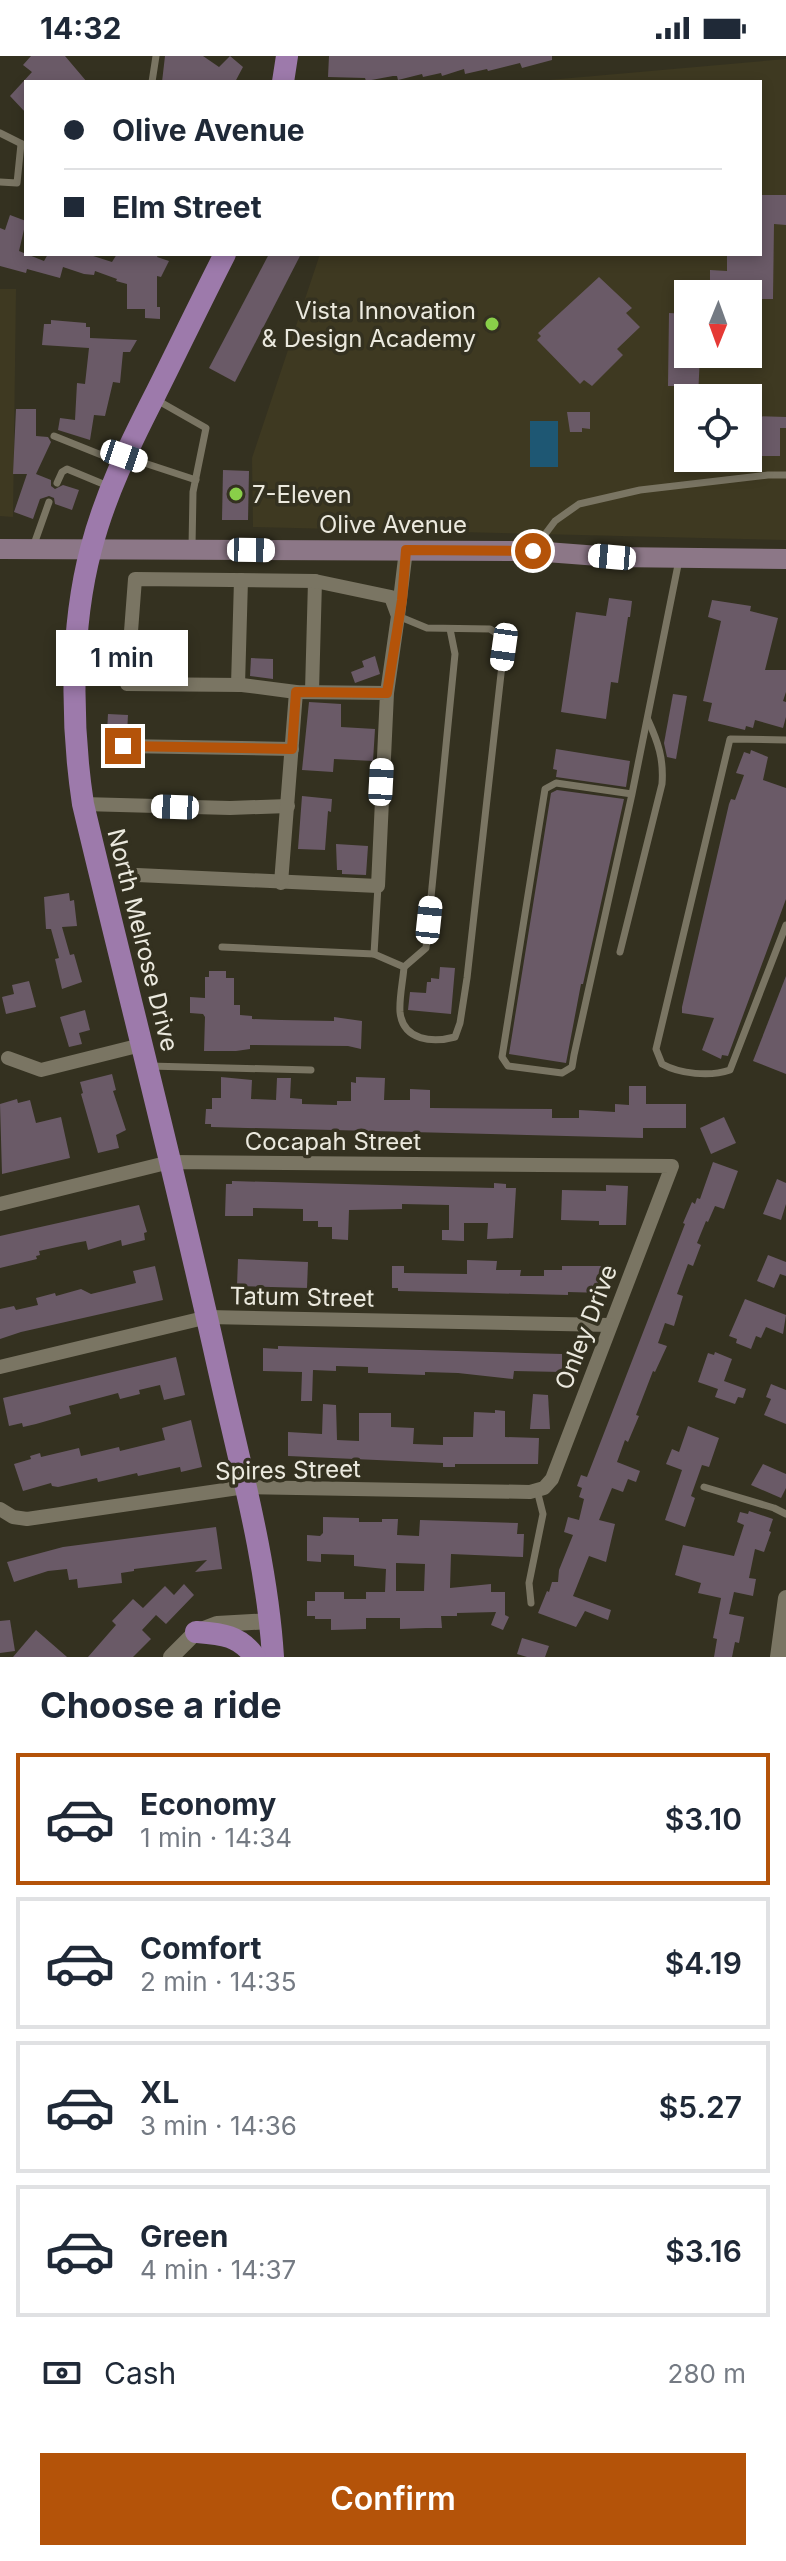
<!DOCTYPE html>
<html lang="en">
<head>
<meta charset="utf-8">
<style>
	body { margin:0; font-family:Inter,sans-serif; background:#f6f6f7; color:#1f2937; height:100vh; display:flex; flex-direction:column; font-size:30px; white-space:nowrap }
	* { box-sizing:border-box; margin:0 }
	p { font-size:26px; color:#747a83 }
	.icon { flex:none; width:44px; height:44px; fill:none; stroke:currentColor; stroke-width:2; stroke-linecap:round; stroke-linejoin:round }
	.map { position:relative; height:1601px; overflow:hidden }
	.drawer { display:flex; flex-direction:column; background:#fff; flex:1 }
	.drawer>* { flex:none }
	.hud { position:absolute; left:24px; top:24px; width:738px; height:176px; border-radius:0px; box-shadow:0 4px 12px #0003; display:grid; align-content:center; height:176px; padding:0 40px; background:#fff }
	.needle { width:52px; rotate:181deg }
	.controls { position:absolute; left:674px; top:224px; display:grid; gap:16px }
	.controls a { display:grid; place-items:center; width:88px; height:88px; border-radius:0px; background:#fff; box-shadow:0 4px 12px #0003; font-size:40px }
	.end { position:absolute; width:36px; height:36px; margin:-18px; border:10px solid #b45309; background:#fff; box-shadow:0 0 0 4px #fff }
	.from { border-radius:50% }
	.bubble { position:absolute; height:56px; border-radius:0px; background:#fff; box-shadow:0 4px 12px #0003; font-size:26px; font-weight:600; line-height:56px; text-align:center }
	.car { position:absolute; width:24px; height:48px; margin:-24px -12px; border-radius:10px; box-shadow:0 0 6px 2px #0007; background:linear-gradient(#fff 24%,#345 0 40%,#fff 0 76%,#345 0 86%,#fff 0) }
	.hud b { display:flex; align-items:center; gap:28px; height:76px; font-size:30px }
	.hud b+b { border-top:2px solid #e0e1e3 }
	.hud i { width:20px; height:20px; background:#1f2937 }
	ul { padding:0; list-style:none }
	li { display:flex; align-items:center; gap:24px; height:132px; margin:0 16px 12px; padding:0 24px; border:4px solid #e0e1e3; border-radius:0px }
	li div { flex:1 }
	li b { display:block; font-size:30px }
	li em { font-style:normal; font-weight:600 }
	li.current { border-color:#b45309 }
	li>.icon { width:72px; height:72px; stroke-width:1.5 }
	h2 { padding:0 40px; font-size:36px; line-height:96px }
	.pay { display:flex; align-items:center; gap:20px; height:88px; padding:0 40px; font-size:30px }
	.pay p { margin-inline-start:auto }
	.button { display:flex; gap:16px; margin-top:auto; padding:16px 40px }
	.button a { flex:1; height:92px; border-radius:0px; background:#b45309; color:#fff; font-size:32px; font-weight:600; line-height:92px; text-align:center }
	.status { display:flex; justify-content:space-between; align-items:center; height:56px; padding:0 40px; background:#fff; direction:ltr }
	.status svg { height:22px; fill:currentColor }
	.map>svg:first-child { display:block }
</style>
</head>
<body>
<div class="status"><b>14:32</b><svg viewBox="0 0 49 12"><path d="M0 12V9h3v3zM5 12V6h3v6zM10 12V3h3v9zM15 12V0h3v12zM26 1h20v11H26zM47 4h2v5h-2z"/></svg></div>
<div class="map">
<svg width="786" height="1601" viewBox="0 0 786 1601">
	<rect width="100%" height="100%" fill="#343120"/>
	<g fill="#3e3921" fill-rule="evenodd">
		<path d="M786,3V484L253,471L252,402L320,198H760V26H526ZM688,238H748V298H688ZM688,342H748V402H688Z"/>
		<path d="M0,233H16L13,461L0,460Z"/>
	</g>
	<rect fill="#1e5773" x="530" y="365" width="28" height="46"/>
	<g fill="#6a5a67" fill-rule="evenodd">
		<path d="M31,0H65L87,26H26V57L10,40L32,16L23,9Z"/>
		<path d="M165,0H203L219,11L230,0L243,11L235,26H162Z"/>
		<path d="M329,0H552V4L522,12L520,7L488,15L487,13L465,18L464,13L442,20L441,17L423,21L422,18L398,24L397,20H393L366,25L365,22L328,21Z"/>
		<path d="M760,139H786V169L774,168L773,243H748V238H710V214L727,215V198H760Z"/>
		<path d="M10,159L26,165L19,195L44,205L48,198H87L112,206L117,198H158L157,201L169,205L161,221L157,220V251H160V263L145,262V253H127V228L116,225L117,223L95,215L94,219L84,218L63,211L60,222L27,213L26,217L0,210V172L5,174Z"/>
		<path d="M269,198H301L235,326L209,312Z"/>
		<path d="M599,221L632,252L626,257L640,271L617,293L623,299L592,330L584,324L580,328L537,284L541,280L538,277Z"/>
		<path d="M669,257L688,258V298H700L698,342H684L683,330H668Z"/>
		<path d="M51,264L86,267V271H90V282L137,284L130,296H123L120,327L113,326L105,360L94,359L90,384L58,374L60,362L75,364L77,327L85,328L89,292L42,289L44,268H51Z"/>
		<path d="M16,353H36V380L48,381L51,386L36,418L51,424V430L55,433L63,429L79,434L72,454L55,448L54,442L49,440L40,443L33,463L14,456L27,418H13Z"/>
		<path d="M567,356H590V373L582,372V376H570Z"/>
		<path d="M748,360L786,361V372H780V400H758V403H748Z"/>
		<path d="M223,414L249,415L248,464H222Z"/>
		<path d="M609,542L632,545L630,561H628L618,627L611,626L606,663L561,656L576,556L606,560Z"/>
		<path d="M712,544L751,550L750,555L778,562L765,614H786V636L783,645L786,646V661L783,672L755,664L753,672L746,670L745,674L708,665L712,647L703,645L721,565L708,561Z"/>
		<path d="M375,600L380,618L355,627L351,616L364,611L362,605Z"/>
		<path d="M251,602L273,603V623L250,620Z"/>
		<path d="M673,638L687,640L676,703L667,701L664,687Z"/>
		<path d="M309,646L341,648V671L375,673L373,705L334,703L333,716L302,714Z"/>
		<path d="M108,658L128,659L127,677L107,676Z"/>
		<path d="M556,693L630,705L626,731L556,721L557,714L553,713Z"/>
		<path d="M751,694L768,701L763,724L786,732V843L728,1000L722,999L721,1003L702,994L714,962L682,957V951L729,748L731,743L735,744L744,719L736,717L744,696L750,698Z"/>
		<path d="M557,734L624,743L583,928H581L566,1007L509,998L551,737Z"/>
		<path d="M302,740L332,743L331,756L328,755L325,794L298,793Z"/>
		<path d="M336,788L368,790L366,819L342,818V814H337Z"/>
		<path d="M69,837L70,845L74,844L77,870L62,871L70,899L74,898L82,926L62,933L55,903L59,902L51,873H46L44,841Z"/>
		<path d="M440,911L455,912L451,958L408,954L410,936L426,937L427,926H431V922L439,923Z"/>
		<path d="M209,915H226V922H234V949H240V959L252,960V963L281,964L334,965V961L362,965L361,993L348,990L250,989V993L236,995H204L205,961L203,958L190,957V941L205,942V921H209Z"/>
		<path d="M786,920V1018L753,1005Z"/>
		<path d="M29,925L36,951L6,958L2,941L14,938L12,929Z"/>
		<path d="M85,954L90,974L79,977L82,988L69,991L60,961Z"/>
		<path d="M112,1018L116,1034L113,1035L126,1074L116,1079L119,1092L98,1097L81,1038L83,1037L80,1026Z"/>
		<path d="M221,1021L252,1024L251,1043L276,1044L277,1022H291L290,1042L302,1043V1048L337,1049V1045H351V1026L356,1027V1021L385,1022L384,1044H410V1033L430,1034V1052L552,1053V1062H579V1054L615,1056V1048L629,1049V1030H646V1048H686V1072H643V1082L211,1071V1068H205L206,1053H212V1042H221Z"/>
		<path d="M17,1043L18,1047L30,1044L36,1067L61,1061L70,1102L2,1118L0,1048Z"/>
		<path d="M724,1061L736,1087L711,1098L700,1072Z"/>
		<path d="M713,1106L738,1115L724,1153L715,1150L708,1166L706,1165L697,1187L701,1189L693,1210L688,1208L677,1238L683,1240L674,1270L665,1267L658,1287L667,1290L655,1316L653,1315L636,1359L639,1360L628,1386L625,1384L617,1406L640,1415L636,1426L628,1423L623,1436L612,1432L599,1464L615,1468L606,1506L589,1500L573,1540L611,1554L608,1564L585,1555L576,1571L538,1557L547,1535L549,1536L552,1526H558L559,1514L573,1479L564,1476L568,1461L579,1464L584,1443L579,1441L582,1432L577,1430L581,1419L587,1421L685,1168L683,1167L692,1146L695,1148L697,1142L700,1143Z"/>
		<path d="M777,1123L786,1127V1148L781,1164L763,1158Z"/>
		<path d="M232,1125L494,1132V1127L506,1128V1132H516L513,1182L487,1183L488,1167H464V1185L442,1184V1174H449V1149L402,1148V1153L349,1154L348,1184L332,1183V1171H318V1165H303V1153L253,1152V1160H225L226,1128H232Z"/>
		<path d="M606,1129L628,1130L626,1169H599V1165L561,1164L562,1134L606,1135Z"/>
		<path d="M139,1149L147,1176L144,1177L145,1184L122,1190L121,1184L88,1194L86,1185L75,1187L39,1195L40,1199L36,1200L37,1203L0,1212V1180Z"/>
		<path d="M768,1199L786,1206V1220L780,1218L774,1232L757,1225Z"/>
		<path d="M238,1203L308,1206L307,1232L237,1230Z"/>
		<path d="M467,1204L497,1205L496,1214H521L520,1220H544V1214H562V1210H606L605,1237L568,1236V1239L398,1235V1232H392V1210H404V1217L467,1218Z"/>
		<path d="M155,1210L163,1244L21,1276L0,1283V1253L14,1250L16,1254L38,1249L36,1242L55,1237L56,1240L81,1233L91,1238L136,1227L133,1215Z"/>
		<path d="M745,1243L786,1259L783,1278L766,1271L761,1282L756,1280L751,1293L736,1287L737,1283L729,1280Z"/>
		<path d="M278,1290L562,1298V1316L514,1315L513,1323L458,1317L425,1316V1319L368,1317V1311L336,1310V1315L313,1314L312,1345H301L302,1316L263,1315V1292L278,1293Z"/>
		<path d="M715,1296L732,1303L724,1325L746,1333L743,1342L738,1341L735,1348L715,1341L718,1333L698,1326L708,1297L714,1299Z"/>
		<path d="M176,1301L185,1339L164,1344L160,1329L139,1334L140,1338L120,1343L118,1337L69,1350L71,1358L36,1368L23,1371L22,1367L9,1370L3,1342Z"/>
		<path d="M771,1328L786,1334V1368L764,1359L771,1343L766,1341Z"/>
		<path d="M533,1338L548,1339L550,1373H530Z"/>
		<path d="M323,1348L336,1349L337,1384L359,1385V1357H391V1371L414,1372L413,1388L443,1389V1381H473L474,1356L495,1357V1354L505,1355V1381L539,1382L538,1408H455V1411H443V1407L288,1400V1376L322,1378Z"/>
		<path d="M191,1364L202,1411L181,1416L180,1411L138,1420L137,1417L98,1426L97,1422L58,1431L52,1430L51,1427L23,1435L14,1408L31,1403L30,1400L40,1397L41,1401L79,1392L81,1400L119,1391L120,1395L165,1384L162,1372Z"/>
		<path d="M688,1370L719,1382L709,1411L702,1409L691,1440L695,1442L685,1471L665,1464L682,1414L666,1408L672,1393L679,1396Z"/>
		<path d="M763,1408L786,1418V1432L781,1442L751,1429Z"/>
		<path d="M749,1455L773,1463L769,1475L771,1476L764,1496L755,1493L749,1522L756,1523L753,1540L734,1536L729,1558L744,1561L739,1587L735,1586L732,1601H714L717,1583L713,1582L721,1542L698,1537L701,1527L675,1519L683,1489L734,1500L744,1469L737,1466L740,1456L748,1458Z"/>
		<path d="M323,1461L359,1462V1466H382V1463H398L397,1479L419,1480L420,1464L518,1467L517,1478H524L523,1501L451,1498L450,1532L491,1528V1536H505V1559L509,1561L503,1574L491,1569L496,1556L457,1557V1560H441L442,1572H426L400,1573V1562H366V1573L331,1574V1563H315V1560H307V1545H315V1536H344V1543H366V1536H385L386,1513L354,1510V1499L321,1498V1506L307,1505V1479L320,1480L323,1477ZM396,1507L425,1508L424,1535H396Z"/>
		<path d="M216,1471L222,1513L195,1516L207,1504L134,1513V1515L121,1517L122,1527L78,1532L77,1523L69,1524L67,1513L48,1515L14,1526L7,1506L63,1491Z"/>
		<path d="M184,1528L194,1539L166,1568L156,1559L142,1574L151,1583L133,1601H88L116,1569L112,1565L133,1543L143,1552L165,1530L174,1539Z"/>
		<path d="M10,1564L15,1595L0,1597V1565Z"/>
		<path d="M36,1574L67,1601H13Z"/>
		<path d="M522,1582L549,1590L545,1601H527L517,1598Z"/>
	</g>
	<g fill="none" stroke-linecap="round" stroke-linejoin="round">
		<g stroke="#7a7563" stroke-width="7">
			<path d="M152,26L156,0"/>
			<path d="M0,77L26,90"/>
			<path d="M0,126L17,127L21,88"/>
			<path d="M155,343L206,372L193,436L192,491"/>
			<path d="M54,380L119,406"/>
			<path d="M126,401L196,424"/>
			<path d="M57,427L62,416L67,413L108,430"/>
			<path d="M33,491L49,446"/>
			<path d="M534,493L555,465L579,448L640,434L768,419H786"/>
			<path d="M786,684L730,683L656,993L662,1008C680,1018 710,1021 730,1014L786,869"/>
			<path d="M632,738L556,727L545,733L502,1001L508,1010L562,1017L572,1011L574,999L632,738L679,504"/>
			<path d="M222,891L374,898L404,911C403,925 399,942 400,956C403,985 433,987 455,981L460,967L467,922L504,591L502,581L490,573L427,572L398,560"/>
			<path d="M620,896L662,728C664,703 658,686 648,664"/>
			<path d="M374,898L378,830"/>
			<path d="M404,911L426,892L455,598L450,573"/>
			<path d="M149,1010L311,1014"/>
			<path d="M704,1431L774,1452L786,1458"/>
			<path d="M531,1547L529,1527L543,1458L537,1434"/>
		</g>
		<g stroke="#7a7563" stroke-width="14">
			<path d="M398,560L406,494"/>
			<path d="M238,629L241,524"/>
			<path d="M312,635L315,525"/>
			<path d="M123,690L292,693"/>
			<path d="M83,748L230,752L288,750"/>
			<path d="M137,819L378,830L387,637L398,560L391,541L315,525L135,523L127,628L242,629L296,636L387,637"/>
			<path d="M281,827L296,636"/>
			<path d="M8,1002L41,1014L141,989"/>
			<path d="M0,1148L170,1106L672,1110L552,1423L544,1432L530,1436L245,1431L27,1463L13,1461L0,1453"/>
			<path d="M0,1311L208,1261L610,1269"/>
		</g>
		<g stroke="#7a7563" stroke-width="16">
			<path d="M171,1601L196,1576L217,1568L271,1565"/>
			<path d="M778,1601L786,1542"/>
		</g>
		<path stroke="#8c7787" stroke-width="20" d="M0,493L533,495L612,501L786,503"/>
		<g stroke="#9d7aab" stroke-width="22">
			<path d="M283,26L287,0"/>
			<path d="M225,198C201,245 178,293 154,341C129,390 105,439 91,493C70,572 71,669 83,748C128,937 177,1125 219,1315C240,1409 267,1505 273,1601"/>
			<path d="M196,1576C222,1578 239,1579 255,1601"/>
		</g>
	</g>
	<g fill="none" stroke-linecap="round" stroke-linejoin="round">
		<path stroke="#b45309" stroke-width="10" d="M123,690L292,693L296,636L387,637L402,544L406,494L533,495"/>
	</g>
	<g fill="#89cf49" stroke="#343120" stroke-width="3">
		<circle cx="492" cy="268" r="8"/>
		<circle cx="236" cy="438" r="8"/>
	</g>
	<g text-anchor="middle" dominant-baseline="central" stroke-width="7" stroke-linejoin="round" paint-order="stroke">
		<g font-size="24" fill="#ebe9de" stroke="#343120" text-anchor="end">
			<text x="476" y="254">Vista Innovation<tspan x="476" dy="28">&amp; Design Academy</tspan></text>
			<text x="252" y="438" text-anchor="start">7-Eleven</text>
		</g>
		<g font-size="24" fill="#ebe9de" stroke="#343120">
			<text x="393" y="468">Olive Avenue</text>
			<text transform="translate(143 884) rotate(76)">North Melrose Drive</text>
			<text x="333" y="1085">Cocapah Street</text>
			<text transform="translate(302 1241) rotate(1)">Tatum Street</text>
			<text transform="translate(586 1271) rotate(-69)">Onley Drive</text>
			<text transform="translate(288 1414) rotate(-1)">Spires Street</text>
		</g>
	</g>
</svg>
<div class="controls">
<a><svg class="needle" viewBox="-14 -14 28 28"><path d="M0-13l5 13h-10z" fill="#e53935"/><path d="M0 13l5-13h-10z" fill="#747a83"/></svg></a>
<a><svg class="icon" aria-label="locate" viewBox="0 0 24 24"><circle cx="12" cy="12" r="6"/><path d="M12 2v4M12 18v4M2 12h4M18 12h4"/></svg></a>
</div>
<i class="end from" style="left:533px;top:495px"></i>
<i class="end" style="left:123px;top:690px"></i>
<div class="bubble" style="left:56px;top:574px;width:132px">1 min</div>
<i class="car" style="left:124px;top:400px;rotate:109deg"></i>
<i class="car" style="left:251px;top:494px;rotate:91deg"></i>
<i class="car" style="left:612px;top:501px;rotate:275deg"></i>
<i class="car" style="left:504px;top:591px;rotate:188deg"></i>
<i class="car" style="left:381px;top:726px;rotate:3deg"></i>
<i class="car" style="left:175px;top:751px;rotate:272deg"></i>
<i class="car" style="left:429px;top:864px;rotate:6deg"></i>
<div class="hud">
<b><i class="from"></i>Olive Avenue</b>
<b><i></i>Elm Street</b>
</div>
</div>
<section class="drawer">
<h2>Choose a ride</h2>
<ul>
<li class="current"><svg class="icon" aria-label="car" viewBox="0 0 24 24"><path d="M5 17H2v-5l4-1 3-4h7l3 4 3 1v5h-3M9 17h6M6 11h13"/><circle cx="7" cy="17" r="2"/><circle cx="17" cy="17" r="2"/></svg><div><b>Economy</b><p>1 min · 14:34</p></div><em>$3.10</em></li>
<li><svg class="icon" aria-label="car" viewBox="0 0 24 24"><path d="M5 17H2v-5l4-1 3-4h7l3 4 3 1v5h-3M9 17h6M6 11h13"/><circle cx="7" cy="17" r="2"/><circle cx="17" cy="17" r="2"/></svg><div><b>Comfort</b><p>2 min · 14:35</p></div><em>$4.19</em></li>
<li><svg class="icon" aria-label="car" viewBox="0 0 24 24"><path d="M5 17H2v-5l4-1 3-4h7l3 4 3 1v5h-3M9 17h6M6 11h13"/><circle cx="7" cy="17" r="2"/><circle cx="17" cy="17" r="2"/></svg><div><b>XL</b><p>3 min · 14:36</p></div><em>$5.27</em></li>
<li><svg class="icon" aria-label="car" viewBox="0 0 24 24"><path d="M5 17H2v-5l4-1 3-4h7l3 4 3 1v5h-3M9 17h6M6 11h13"/><circle cx="7" cy="17" r="2"/><circle cx="17" cy="17" r="2"/></svg><div><b>Green</b><p>4 min · 14:37</p></div><em>$3.16</em></li>
</ul>
<div class="pay"><svg class="icon" aria-label="cash" viewBox="0 0 24 24"><path d="M3 7h18v10H3z"/><circle cx="12" cy="12" r="2"/></svg>Cash<p>280 m</p></div>
<div class="button"><a>Confirm</a></div>
</section>
</body>
</html>
